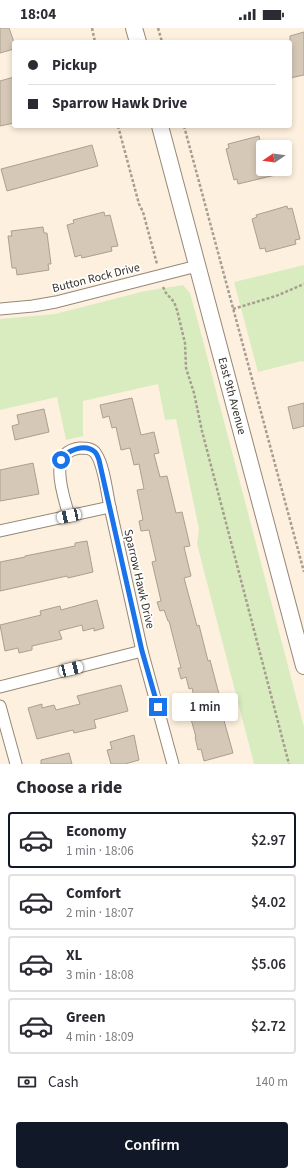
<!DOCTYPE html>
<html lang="en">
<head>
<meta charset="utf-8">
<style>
	body { margin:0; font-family:"Source Sans 3",sans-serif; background:#f7f7f7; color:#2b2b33; height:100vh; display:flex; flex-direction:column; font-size:15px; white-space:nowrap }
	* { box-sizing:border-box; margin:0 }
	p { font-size:13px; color:#7c7c81 }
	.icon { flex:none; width:22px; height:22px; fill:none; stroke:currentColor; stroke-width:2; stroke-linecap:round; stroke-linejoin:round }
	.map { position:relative; height:736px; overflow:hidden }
	.side { display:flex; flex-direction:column; background:#fff; flex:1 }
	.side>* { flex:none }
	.banner { position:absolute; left:12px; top:12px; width:280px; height:88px; border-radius:4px; box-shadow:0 2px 6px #0003; display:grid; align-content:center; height:88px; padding:0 16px; background:#fff }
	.needle { width:26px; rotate:257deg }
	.buttons { position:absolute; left:256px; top:112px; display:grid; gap:8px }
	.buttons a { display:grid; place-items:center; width:36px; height:36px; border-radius:4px; background:#fff; box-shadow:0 2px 6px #0003; font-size:20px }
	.end { position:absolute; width:18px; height:18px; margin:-9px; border:5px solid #1a73e8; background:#fff; box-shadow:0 0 0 2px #fff }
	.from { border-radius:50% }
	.bubble { position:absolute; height:28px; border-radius:4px; background:#fff; box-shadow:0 2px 6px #0003; font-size:13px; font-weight:600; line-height:28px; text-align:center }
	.car { position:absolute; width:12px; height:24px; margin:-12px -6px; border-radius:5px; box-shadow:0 0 3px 1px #0007; background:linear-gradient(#fff 24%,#345 0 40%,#fff 0 76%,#345 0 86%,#fff 0) }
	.banner b { display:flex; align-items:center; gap:14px; height:38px; font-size:15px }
	.banner b+b { border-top:1px solid #e1e1e2 }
	.banner i { width:10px; height:10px; background:#2b2b33 }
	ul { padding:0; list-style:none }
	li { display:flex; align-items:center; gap:12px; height:56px; margin:0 8px 6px; padding:0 8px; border:2px solid #e1e1e2; border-radius:4px }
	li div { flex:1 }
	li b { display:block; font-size:15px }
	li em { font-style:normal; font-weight:600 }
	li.current { border-color:#111827 }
	li>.icon { width:36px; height:36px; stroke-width:1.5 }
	h2 { padding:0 16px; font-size:18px; line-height:48px }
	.pay { display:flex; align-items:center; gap:10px; height:44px; padding:0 16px; font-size:15px }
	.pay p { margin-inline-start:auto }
	.button { display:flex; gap:8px; margin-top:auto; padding:8px 16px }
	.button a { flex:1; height:46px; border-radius:4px; background:#111827; color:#fff; font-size:16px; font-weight:600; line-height:46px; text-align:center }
	.status { display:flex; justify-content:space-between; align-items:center; height:28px; padding:0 20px; background:#fff; direction:ltr }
	.status svg { height:11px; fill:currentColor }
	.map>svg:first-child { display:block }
</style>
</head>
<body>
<div class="status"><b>18:04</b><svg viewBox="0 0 49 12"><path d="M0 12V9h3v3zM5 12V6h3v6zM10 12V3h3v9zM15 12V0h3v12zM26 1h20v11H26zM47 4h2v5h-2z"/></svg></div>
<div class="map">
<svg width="304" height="736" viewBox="0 0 304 736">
	<rect width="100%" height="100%" fill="#fef0de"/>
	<g fill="#d9ecc0">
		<path d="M304,237V334L302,333L258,344L234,254Z"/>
		<path d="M183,257L190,265L197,290L304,699V736H254L197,516L199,501L176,391L165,392L158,356L83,373V408L66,412L57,369L0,382V291L55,286L145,263Z"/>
	</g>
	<g fill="#d5c8b6" stroke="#ab9f8d">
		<path d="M0,0H9L14,14V21L0,25Z"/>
		<path d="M304,4V47L290,50V8Z"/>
		<path d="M14,49V95L0,98V53Z"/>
		<path d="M259,108L260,113L263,112V141H283L284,145L238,156L237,151L234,152L226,121L229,120L228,116Z"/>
		<path d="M92,117L98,138L7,163L1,141Z"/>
		<path d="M287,178L288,181L292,180L300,211L295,212L296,216L266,224L265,220L260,221L252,191L257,189L256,187Z"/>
		<path d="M104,184L105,188L110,187L118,218L111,219L112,223L82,230L81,227L75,229L67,197L74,195L73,192Z"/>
		<path d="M43,199L44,205H47L51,236H48L49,242L17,247L16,240H12L8,208H12L11,203Z"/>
		<path d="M132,370L141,407L154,404L159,425L154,426L160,449L167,448L176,485L182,484L190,518L184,519L191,548L184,550L197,598L199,597L208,633L210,632L225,689H223L233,725L204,733L201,721L198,722L195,709H196L189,684L197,682L192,660L189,661L186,649L181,651L178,640H181L169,593H168L164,582L160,583L157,574L161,573L152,534L156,533L149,502L141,503L139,493L143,492L137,462L144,461L139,436L134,437L130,420L121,422L116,399L112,400L109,388L103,390L100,377Z"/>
		<path d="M304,375V398L293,401L288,379Z"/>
		<path d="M44,381L49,404L15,412L12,398L19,396L17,387Z"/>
		<path d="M33,435L39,466L0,473V442Z"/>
		<path d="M87,513L93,544L68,550L67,548L0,563V534L25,529V528L75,518V515Z"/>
		<path d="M97,572L104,600L94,603V600L83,603L82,597L59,603L62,611L32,618V622L19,625L18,620L5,623L0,597L41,587L40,583L60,578L61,582Z"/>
		<path d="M121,657L128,683L94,692L96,700L74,705L73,702L37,711L28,680L42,676V680L54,677L56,682L80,676L77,668Z"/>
		<path d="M134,707L139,732L125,736H111L107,722L112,721L110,714Z"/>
		<path d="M69,725L72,736H41V732Z"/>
	</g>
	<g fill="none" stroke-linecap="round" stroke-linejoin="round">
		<defs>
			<g id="street">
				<path d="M0,281L33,278L56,274L197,238"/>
				<path d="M69,488C64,468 46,424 80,420C86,420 93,420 96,426C104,437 107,466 110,479"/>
				<path d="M0,503L110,479L142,623L173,736"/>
				<path d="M0,659L142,623"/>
				<path d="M0,678L16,736"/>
			</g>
			<g id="secondary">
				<path d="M134,0L138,14"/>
				<path d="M160,98L304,638"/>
			</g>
		</defs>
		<use href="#street" stroke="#958877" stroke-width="13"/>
		<use href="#secondary" stroke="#958877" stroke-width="18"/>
		<g stroke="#a79d90" stroke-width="2.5" stroke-dasharray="3 2" stroke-linecap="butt">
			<path d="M92,0L95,14"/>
			<path d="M158,0L162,14"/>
			<path d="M118,98L139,176L143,184L157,236"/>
			<path d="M184,98L304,544"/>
			<path d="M163,259L166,265L174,274L177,282L185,315L186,340L194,365L202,403L289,736"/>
			<path d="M233,281L276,268L304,256"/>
		</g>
		<use href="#street" stroke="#fff" stroke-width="11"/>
		<use href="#secondary" stroke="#fff" stroke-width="16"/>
	</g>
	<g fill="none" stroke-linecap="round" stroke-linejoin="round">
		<path stroke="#1a73e8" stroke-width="5" d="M61,432C67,422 85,415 95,424C97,426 98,429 99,432L142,623L158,679"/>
	</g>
	<g text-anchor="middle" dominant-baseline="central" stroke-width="3.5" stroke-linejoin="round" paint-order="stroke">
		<g font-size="12" fill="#342f28" stroke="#fff">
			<text transform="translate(96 250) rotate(-14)">Button Rock Drive</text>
			<text transform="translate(232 368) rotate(75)">East 9th Avenue</text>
			<text transform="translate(139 551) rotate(77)">Sparrow Hawk Drive</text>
		</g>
	</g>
</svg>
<div class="buttons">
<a><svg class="needle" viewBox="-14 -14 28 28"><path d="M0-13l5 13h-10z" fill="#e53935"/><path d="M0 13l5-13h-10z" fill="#7c7c81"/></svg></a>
</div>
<i class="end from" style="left:61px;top:432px"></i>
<i class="end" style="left:158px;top:679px"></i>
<div class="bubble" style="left:172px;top:665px;width:66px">1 min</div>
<i class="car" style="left:69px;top:488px;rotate:258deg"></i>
<i class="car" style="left:71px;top:641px;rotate:76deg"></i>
<div class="banner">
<b><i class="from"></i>Pickup</b>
<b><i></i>Sparrow Hawk Drive</b>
</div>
</div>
<section class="side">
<h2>Choose a ride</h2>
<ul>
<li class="current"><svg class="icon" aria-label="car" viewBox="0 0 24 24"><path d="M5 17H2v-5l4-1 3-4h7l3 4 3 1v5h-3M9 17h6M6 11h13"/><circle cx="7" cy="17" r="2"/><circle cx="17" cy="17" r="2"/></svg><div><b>Economy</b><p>1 min · 18:06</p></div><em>$2.97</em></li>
<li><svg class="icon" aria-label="car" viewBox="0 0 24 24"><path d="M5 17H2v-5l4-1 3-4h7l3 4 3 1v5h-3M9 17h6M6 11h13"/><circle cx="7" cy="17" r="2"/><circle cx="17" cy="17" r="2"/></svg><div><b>Comfort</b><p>2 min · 18:07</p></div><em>$4.02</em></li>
<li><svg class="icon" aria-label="car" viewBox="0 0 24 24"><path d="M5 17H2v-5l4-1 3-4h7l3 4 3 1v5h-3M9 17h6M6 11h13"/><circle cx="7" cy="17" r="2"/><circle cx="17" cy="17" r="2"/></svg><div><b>XL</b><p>3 min · 18:08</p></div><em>$5.06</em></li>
<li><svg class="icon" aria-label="car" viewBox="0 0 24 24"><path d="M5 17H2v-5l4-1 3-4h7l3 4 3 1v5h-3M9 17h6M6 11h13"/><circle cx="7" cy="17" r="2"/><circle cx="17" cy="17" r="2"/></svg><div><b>Green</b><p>4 min · 18:09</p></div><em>$2.72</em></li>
</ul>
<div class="pay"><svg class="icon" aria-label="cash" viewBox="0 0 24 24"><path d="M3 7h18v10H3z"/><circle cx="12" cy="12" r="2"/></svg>Cash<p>140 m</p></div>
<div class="button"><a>Confirm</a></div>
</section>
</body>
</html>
